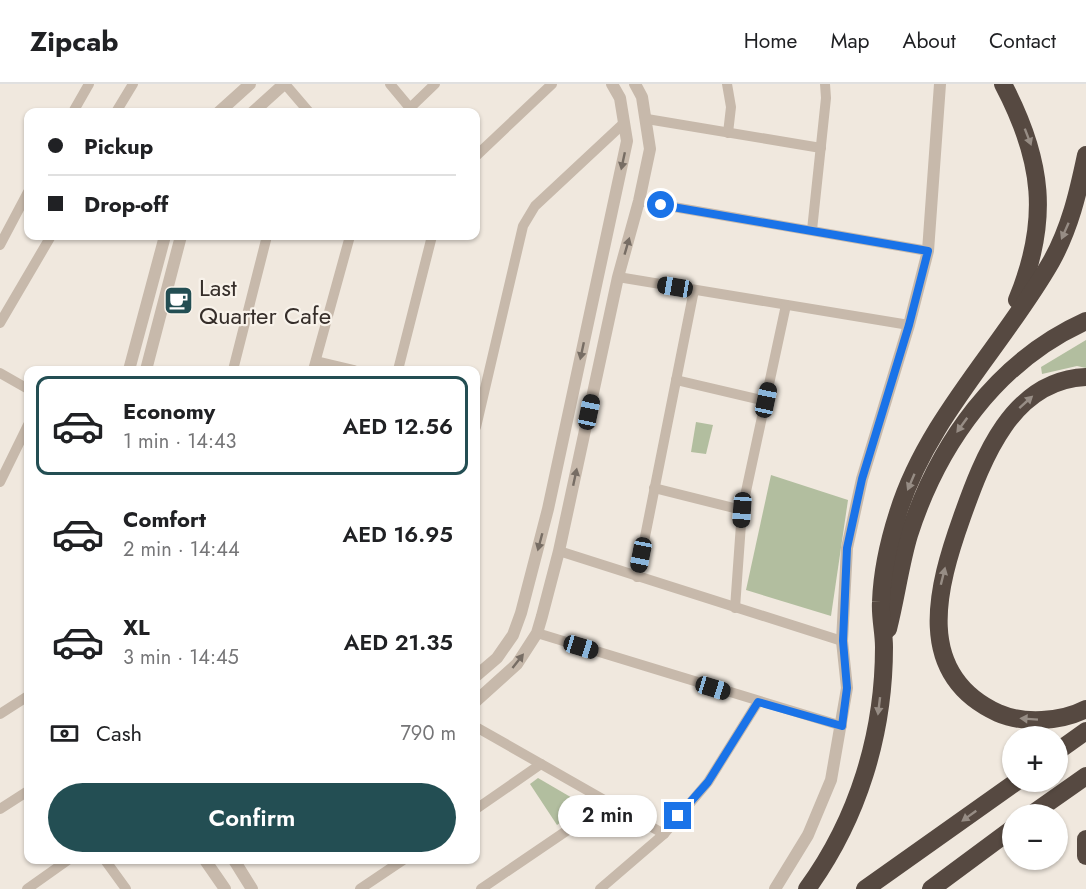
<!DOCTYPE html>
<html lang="en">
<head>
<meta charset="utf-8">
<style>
	body { margin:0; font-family:Jost,sans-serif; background:#f6f6f6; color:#202124; height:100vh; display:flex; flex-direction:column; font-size:22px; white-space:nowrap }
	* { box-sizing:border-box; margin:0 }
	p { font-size:20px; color:#757577 }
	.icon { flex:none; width:33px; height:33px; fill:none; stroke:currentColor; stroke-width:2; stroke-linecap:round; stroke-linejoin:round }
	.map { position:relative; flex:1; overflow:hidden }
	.side { position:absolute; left:24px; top:282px; width:456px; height:498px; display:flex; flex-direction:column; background:#fff; border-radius:12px; box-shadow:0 2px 4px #0004 }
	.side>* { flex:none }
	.top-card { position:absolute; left:24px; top:24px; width:456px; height:132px; border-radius:12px; box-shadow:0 2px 4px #0004; display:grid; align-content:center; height:132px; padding:0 24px; background:#fff }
	.buttons { position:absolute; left:1002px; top:642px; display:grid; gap:12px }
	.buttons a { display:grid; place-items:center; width:66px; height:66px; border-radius:50%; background:#fff; box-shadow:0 2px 4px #0004; font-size:30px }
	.end { position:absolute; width:27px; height:27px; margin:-14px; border:8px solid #1a73e8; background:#fff; box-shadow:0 0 0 3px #fff }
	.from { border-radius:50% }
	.bubble { position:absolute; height:42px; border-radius:21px; background:#fff; box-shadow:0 2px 4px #0004; font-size:20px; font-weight:600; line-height:42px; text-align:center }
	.car { position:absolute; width:18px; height:36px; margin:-18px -9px; border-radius:8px; box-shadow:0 0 4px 2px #0007; background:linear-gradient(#222 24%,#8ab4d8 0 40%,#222 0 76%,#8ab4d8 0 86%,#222 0) }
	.top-card b { display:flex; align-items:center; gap:21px; height:57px; font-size:22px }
	.top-card b+b { border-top:2px solid #e0e0e0 }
	.top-card i { width:15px; height:15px; background:#202124 }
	ul { padding:10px 0 0; list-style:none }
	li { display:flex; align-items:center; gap:18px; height:99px; margin:0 12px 9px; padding:0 12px; border:3px solid transparent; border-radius:12px }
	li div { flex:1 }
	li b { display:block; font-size:22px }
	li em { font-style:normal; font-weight:600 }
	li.on { border-color:#234e53 }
	li>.icon { width:54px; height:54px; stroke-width:1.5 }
	.pay { display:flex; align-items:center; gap:15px; height:66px; padding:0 24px; font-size:22px }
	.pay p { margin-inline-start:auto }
	.primary-button { display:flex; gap:12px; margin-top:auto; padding:12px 24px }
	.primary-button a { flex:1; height:69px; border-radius:36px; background:#234e53; color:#fff; font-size:24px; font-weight:600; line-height:69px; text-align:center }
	header { display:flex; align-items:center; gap:36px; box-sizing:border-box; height:84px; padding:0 30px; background:#fff; border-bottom:2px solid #e0e0e0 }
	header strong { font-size:28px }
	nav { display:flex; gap:33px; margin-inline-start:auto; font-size:21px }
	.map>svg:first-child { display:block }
</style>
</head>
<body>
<header>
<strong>Zipcab</strong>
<nav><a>Home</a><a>Map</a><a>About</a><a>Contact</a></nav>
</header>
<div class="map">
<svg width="1086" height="805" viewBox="0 0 1086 805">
	<rect width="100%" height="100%" fill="#f0e8de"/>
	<g fill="#b2be9f">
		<path d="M1086,256V284L1077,282L1042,290L1041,283Z"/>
		<path d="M696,338L713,341L706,370L691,368Z"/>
		<path d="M771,391L848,416L831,532L746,506Z"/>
		<path d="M538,694L586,722L557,741L530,700Z"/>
	</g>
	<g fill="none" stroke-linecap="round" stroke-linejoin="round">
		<g stroke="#c7b9ab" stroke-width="10">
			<path d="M285,0L309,28"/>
			<path d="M390,0L410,24L435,0"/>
			<path d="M727,0L731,23L728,49"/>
			<path d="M73,28L89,0"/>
			<path d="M116,28L133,0"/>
			<path d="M647,35L821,64"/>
			<path d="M476,72L552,0"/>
			<path d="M639,117L928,167"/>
			<path d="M812,146L826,14L825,0"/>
			<path d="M0,161L28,108"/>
			<path d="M618,193L909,241"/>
			<path d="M0,239L51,152"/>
			<path d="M316,277L354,286"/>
			<path d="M233,286L267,152"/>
			<path d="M313,286L350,152"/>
			<path d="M398,286L432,152"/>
			<path d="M0,289L28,305"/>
			<path d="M676,296L766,317"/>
			<path d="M476,343L523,142L535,122L624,39"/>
			<path d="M0,398L28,341"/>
			<path d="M654,404L742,426"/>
			<path d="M559,467L842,557"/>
			<path d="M637,493L694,206"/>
			<path d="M735,524L742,426L786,221"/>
			<path d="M537,549L842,642"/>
			<path d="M0,630L28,612"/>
			<path d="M476,643L664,750"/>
			<path d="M0,725L28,707"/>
			<path d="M476,725L541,680"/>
			<path d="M105,776L126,805"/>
			<path d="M27,805L68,776"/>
			<path d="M360,805L403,776"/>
			<path d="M481,805L609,718"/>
			<path d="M600,805L664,750L708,698L758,618"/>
		</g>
		<g stroke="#c7b9ab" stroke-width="12">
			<path d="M219,28L250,0"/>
			<path d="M253,28L284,0"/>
			<path d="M129,286L165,152"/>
			<path d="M146,286L181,152"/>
			<path d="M476,592L497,574L513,551L521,529L548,425L627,57L620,14L612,0"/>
			<path d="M476,617L517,580L537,549L542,532L559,467L618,193L639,117L650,65L642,13L635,0"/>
			<path d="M205,776L225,805"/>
			<path d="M234,776L252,805"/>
			<path d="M775,805L808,751L831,696L847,604L842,557L847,464L862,395L909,241L928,167L940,0"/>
		</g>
		<g stroke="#564941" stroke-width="18">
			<path d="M1003,0C1043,76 1050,136 1017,216"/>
			<path d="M1086,293C1012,296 983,374 962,433C937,503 913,590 998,629C1023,640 1061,638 1086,625"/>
			<path d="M888,545C896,514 900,481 909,451C938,360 997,277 1086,237"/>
			<path d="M1058,667L1086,647"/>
			<path d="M1032,730L1086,692"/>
			<path d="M1086,755V772"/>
			<path d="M807,805C858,735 884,650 884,563C884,548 880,533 881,518C882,488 889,457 898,429C927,335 1003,262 1051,178C1070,144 1078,109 1086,71"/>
			<path d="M865,805L1016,698"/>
			<path d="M931,805L1012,745"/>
		</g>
	</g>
	<defs><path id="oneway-solid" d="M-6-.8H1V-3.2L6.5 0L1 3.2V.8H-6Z" transform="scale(1.5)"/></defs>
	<g fill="#978d85">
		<use href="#oneway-solid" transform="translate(1028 53) rotate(69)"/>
		<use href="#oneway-solid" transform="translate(1065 147) rotate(114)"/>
		<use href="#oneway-solid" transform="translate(1026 318) rotate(-42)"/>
		<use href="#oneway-solid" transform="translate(962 341) rotate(126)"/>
		<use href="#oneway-solid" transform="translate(911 398) rotate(113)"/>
		<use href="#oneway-solid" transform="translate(943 492) rotate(-76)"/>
		<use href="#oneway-solid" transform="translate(879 622) rotate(97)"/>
		<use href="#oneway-solid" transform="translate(1029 635) rotate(-176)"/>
		<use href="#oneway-solid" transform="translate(969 732) rotate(144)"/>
	</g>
	<g fill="#776d64">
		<use href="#oneway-solid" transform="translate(623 77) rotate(102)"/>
		<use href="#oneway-solid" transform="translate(627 162) rotate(-74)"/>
		<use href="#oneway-solid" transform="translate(582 267) rotate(102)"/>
		<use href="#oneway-solid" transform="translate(575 393) rotate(-78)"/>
		<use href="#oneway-solid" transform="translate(540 458) rotate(105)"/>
		<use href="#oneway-solid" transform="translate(518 577) rotate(-52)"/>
	</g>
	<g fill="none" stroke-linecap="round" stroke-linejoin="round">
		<path stroke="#1a73e8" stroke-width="8" d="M661,121L928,167L909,241L862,395L847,464L843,557L847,604L842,642L758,618L708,698L678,732"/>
	</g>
	<defs>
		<symbol id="cafe-square" viewBox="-11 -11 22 22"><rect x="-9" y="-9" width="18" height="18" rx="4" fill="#234e53" stroke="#f8f2ea"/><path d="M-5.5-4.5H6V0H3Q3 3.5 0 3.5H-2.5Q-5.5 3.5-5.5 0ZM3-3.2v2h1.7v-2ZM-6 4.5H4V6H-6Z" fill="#fff"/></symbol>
	</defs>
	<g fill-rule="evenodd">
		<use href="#cafe-square" x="162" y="200" width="33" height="33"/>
	</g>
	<g text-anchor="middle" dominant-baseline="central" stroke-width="4.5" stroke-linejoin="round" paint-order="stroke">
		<g font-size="24" fill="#362e2a" stroke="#f8f2ea" text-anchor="start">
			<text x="199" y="203">Last<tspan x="199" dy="28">Quarter Cafe</tspan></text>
		</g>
	</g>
</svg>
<div class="buttons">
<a>+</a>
<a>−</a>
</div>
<i class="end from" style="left:661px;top:121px"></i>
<i class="end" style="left:678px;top:732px"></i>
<div class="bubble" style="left:558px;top:711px;width:99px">2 min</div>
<i class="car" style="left:675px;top:203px;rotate:279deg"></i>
<i class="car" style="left:766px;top:316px;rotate:12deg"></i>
<i class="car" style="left:589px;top:328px;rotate:12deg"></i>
<i class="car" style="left:742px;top:426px;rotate:184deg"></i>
<i class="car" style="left:641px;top:471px;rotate:191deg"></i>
<i class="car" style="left:581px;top:563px;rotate:107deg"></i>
<i class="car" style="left:713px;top:604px;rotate:107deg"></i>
<div class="top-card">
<b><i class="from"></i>Pickup</b>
<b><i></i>Drop-off</b>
</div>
<section class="side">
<ul>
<li class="on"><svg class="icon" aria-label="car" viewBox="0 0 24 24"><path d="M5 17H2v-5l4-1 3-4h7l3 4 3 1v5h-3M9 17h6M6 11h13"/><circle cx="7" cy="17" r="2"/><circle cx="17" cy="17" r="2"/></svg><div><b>Economy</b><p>1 min · 14:43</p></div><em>AED 12.56</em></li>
<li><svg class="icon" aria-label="car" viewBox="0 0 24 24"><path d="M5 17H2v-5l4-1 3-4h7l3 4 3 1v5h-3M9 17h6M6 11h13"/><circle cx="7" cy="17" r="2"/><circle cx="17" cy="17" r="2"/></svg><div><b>Comfort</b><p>2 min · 14:44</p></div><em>AED 16.95</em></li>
<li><svg class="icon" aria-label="car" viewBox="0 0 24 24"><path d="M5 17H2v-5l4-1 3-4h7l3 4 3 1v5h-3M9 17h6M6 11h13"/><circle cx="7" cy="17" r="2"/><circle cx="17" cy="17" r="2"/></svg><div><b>XL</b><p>3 min · 14:45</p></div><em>AED 21.35</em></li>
</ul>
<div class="pay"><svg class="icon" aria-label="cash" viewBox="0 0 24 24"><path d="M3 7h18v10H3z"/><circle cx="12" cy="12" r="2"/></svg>Cash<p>790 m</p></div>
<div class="primary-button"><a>Confirm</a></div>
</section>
</div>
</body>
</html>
